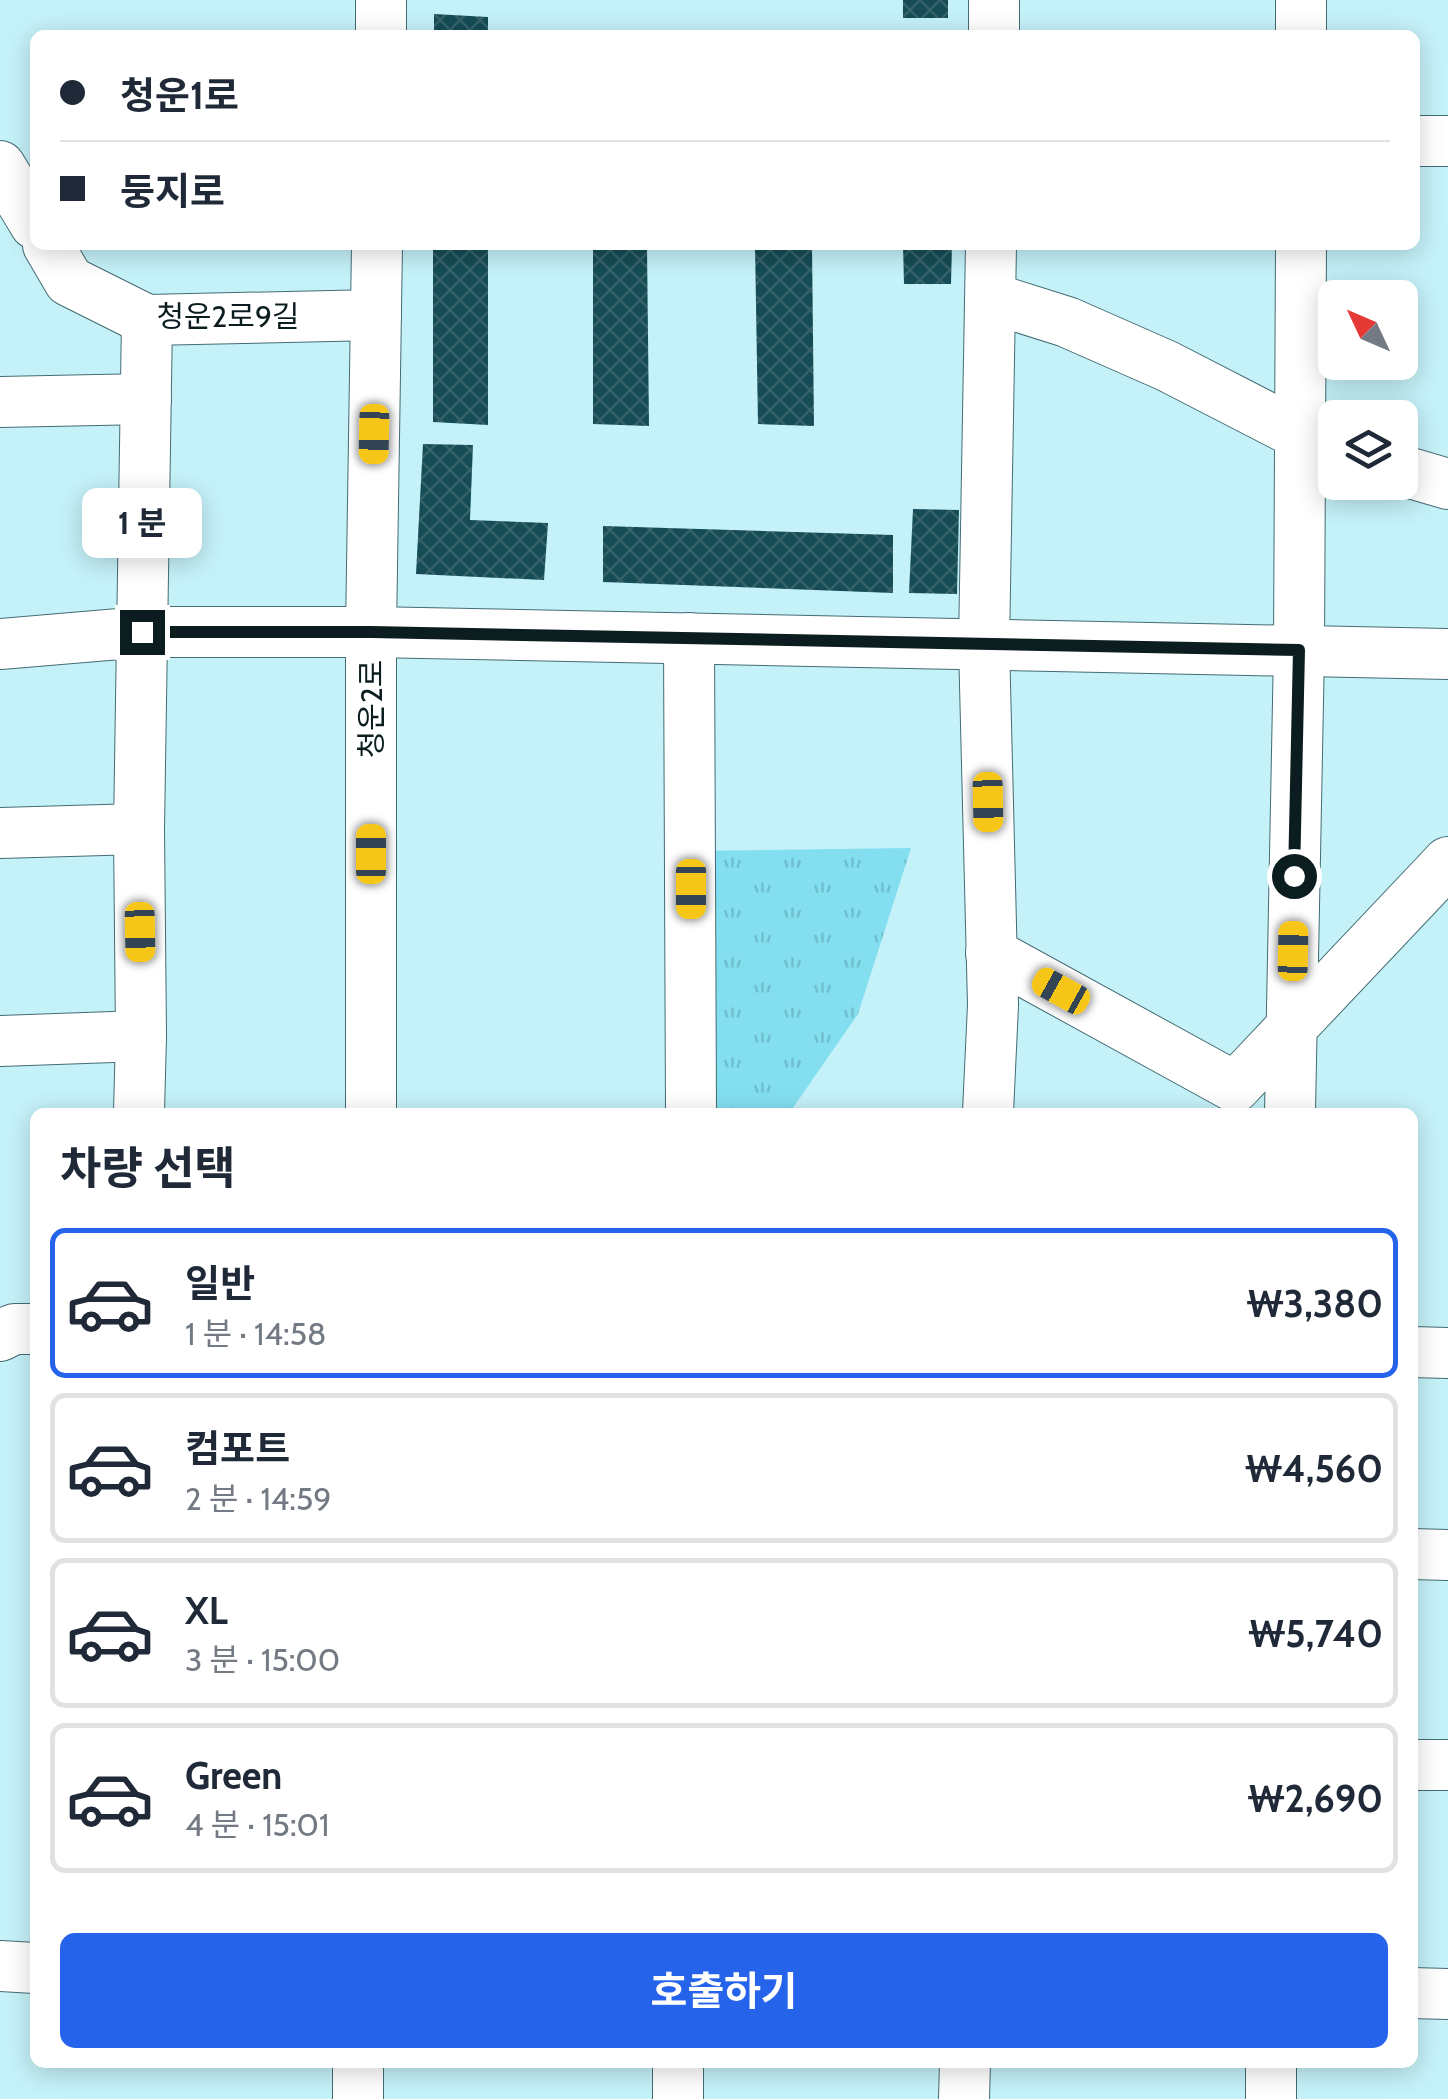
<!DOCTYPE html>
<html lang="ko">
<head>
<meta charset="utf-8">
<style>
	body { margin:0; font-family:Cabin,"Noto Sans KR",sans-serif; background:#f2f2f3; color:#1f2937; height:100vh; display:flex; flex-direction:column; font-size:38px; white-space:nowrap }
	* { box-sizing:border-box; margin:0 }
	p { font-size:32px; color:#747a83 }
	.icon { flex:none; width:55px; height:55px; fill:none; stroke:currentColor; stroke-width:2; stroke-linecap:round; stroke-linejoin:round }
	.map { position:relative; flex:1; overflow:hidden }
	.drawer { position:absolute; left:30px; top:1108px; width:1388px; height:960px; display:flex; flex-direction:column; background:#fff; border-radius:15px; box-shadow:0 5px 25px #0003 }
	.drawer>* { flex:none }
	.banner { position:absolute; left:30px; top:30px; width:1390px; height:220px; border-radius:15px; box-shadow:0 5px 25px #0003; display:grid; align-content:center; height:220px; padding:0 30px; background:#fff }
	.needle { width:65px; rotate:314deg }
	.controls { position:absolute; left:1318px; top:280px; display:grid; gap:20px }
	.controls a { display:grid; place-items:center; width:100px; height:100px; border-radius:15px; background:#fff; box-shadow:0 5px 25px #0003; font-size:50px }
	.end { position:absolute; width:45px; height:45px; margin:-22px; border:12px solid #0c1d20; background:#fff; box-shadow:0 0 0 5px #fff }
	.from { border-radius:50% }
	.bubble { position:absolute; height:70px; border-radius:15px; background:#fff; box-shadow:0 5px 25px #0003; font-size:32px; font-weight:700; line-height:70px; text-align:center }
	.car { position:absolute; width:30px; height:60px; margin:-30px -15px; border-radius:12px; box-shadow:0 0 8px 2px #0007; background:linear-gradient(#f5c518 24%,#345 0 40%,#f5c518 0 76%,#345 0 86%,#f5c518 0) }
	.banner b { display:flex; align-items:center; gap:35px; height:95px; font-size:38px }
	.banner b+b { border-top:2px solid #e0e1e3 }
	.banner i { width:25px; height:25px; background:#1f2937 }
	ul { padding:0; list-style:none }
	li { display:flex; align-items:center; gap:30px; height:150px; margin:0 20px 15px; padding:0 10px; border:5px solid #e0e1e3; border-radius:15px }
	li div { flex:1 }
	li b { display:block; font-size:38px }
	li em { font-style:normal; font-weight:700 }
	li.on { border-color:#2563eb }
	li>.icon { width:90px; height:90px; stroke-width:1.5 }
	h2 { padding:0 30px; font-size:45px; line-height:120px }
	.action { display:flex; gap:20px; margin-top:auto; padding:20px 30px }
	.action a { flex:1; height:115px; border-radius:15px; background:#2563eb; color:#fff; font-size:40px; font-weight:700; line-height:115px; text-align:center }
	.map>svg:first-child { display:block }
</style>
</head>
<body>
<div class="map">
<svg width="1448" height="2099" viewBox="0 0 1448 2099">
	<defs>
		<pattern id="park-tufts" width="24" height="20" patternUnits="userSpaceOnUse" patternTransform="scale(2.5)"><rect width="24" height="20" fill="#83dff0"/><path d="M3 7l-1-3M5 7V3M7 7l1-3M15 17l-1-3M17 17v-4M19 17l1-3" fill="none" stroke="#70bfce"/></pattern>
		<pattern id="building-cross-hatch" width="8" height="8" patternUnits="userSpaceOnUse" patternTransform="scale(2.5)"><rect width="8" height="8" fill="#154c55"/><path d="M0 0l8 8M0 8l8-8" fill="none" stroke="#35626a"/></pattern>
	</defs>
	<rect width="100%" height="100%" fill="#c5f1f9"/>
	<path fill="url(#park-tufts)" d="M911,848L858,1014L790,1112H691V851Z"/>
	<g fill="url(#building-cross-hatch)">
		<rect x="903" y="0" width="45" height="18"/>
		<path d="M434,14L488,17V35H434Z"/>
		<path d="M433,245H488V425L433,422Z"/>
		<path d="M593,245H647L649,426L593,424Z"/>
		<path d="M755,245H812L814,426L758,424Z"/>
		<path d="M903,245H952L951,284H904Z"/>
		<path d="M423,444L473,445L470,520L548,523L544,580L416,574Z"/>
		<path d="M913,509L959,510L957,594L909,593Z"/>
		<path d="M603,526L893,535V593L603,582Z"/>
	</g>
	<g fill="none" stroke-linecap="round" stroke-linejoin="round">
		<defs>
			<g id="minor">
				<path d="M381,35V0"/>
				<path d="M994,35V0"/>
				<path d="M1301,35V0"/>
				<path d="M1415,141H1448"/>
				<path d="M0,166L35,224"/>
				<path d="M48,245L69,281L147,320L376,315"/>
				<path d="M991,298L1067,322L1167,366L1301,435L1326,444"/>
				<path d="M0,402L146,399"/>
				<path d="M1400,470L1448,484"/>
				<path d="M689,638L691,1112"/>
				<path d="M0,644L143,632H371L1448,654"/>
				<path d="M0,833L139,829"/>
				<path d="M991,953L1235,1087L1448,862"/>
				<path d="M0,1041L141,1036"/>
				<path d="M139,1112L141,1036L139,829L147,320"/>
				<path d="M371,1112V632L377,245"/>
				<path d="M988,1112L993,1005L984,644L991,245"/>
				<path d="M1290,1112L1299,650L1301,245"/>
				<path d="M0,1336L14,1329H35"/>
				<path d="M1412,1352L1448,1353"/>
				<path d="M1412,1554L1448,1555"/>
				<path d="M1412,1765H1448"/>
				<path d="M0,1966L35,1968"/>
				<path d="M1412,1993L1448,1994"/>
				<path d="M358,2062V2099"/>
				<path d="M1271,2062V2099"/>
				<path d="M678,2099V2062"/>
				<path d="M964,2099L965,2062"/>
			</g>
		</defs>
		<use href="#minor" stroke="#446c73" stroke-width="52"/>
		<use href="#minor" stroke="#fff" stroke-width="50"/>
	</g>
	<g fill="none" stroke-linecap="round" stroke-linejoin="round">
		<path stroke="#0c1d20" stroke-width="12" d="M142,632H371L1299,650L1294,876"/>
	</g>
	<g text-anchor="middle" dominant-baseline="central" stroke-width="10" stroke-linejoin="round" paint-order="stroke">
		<g font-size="30" fill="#0c1d20" stroke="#fff">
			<text x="228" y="316">청운2로9길</text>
			<text transform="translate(371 709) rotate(-90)">청운2로</text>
		</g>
	</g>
</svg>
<div class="controls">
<a><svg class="needle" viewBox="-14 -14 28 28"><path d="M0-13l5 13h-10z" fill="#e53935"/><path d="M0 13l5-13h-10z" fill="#747a83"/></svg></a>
<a><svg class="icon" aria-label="layers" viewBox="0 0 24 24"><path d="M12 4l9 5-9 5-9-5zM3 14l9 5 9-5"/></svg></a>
</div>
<i class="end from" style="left:1294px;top:876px"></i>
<i class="end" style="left:142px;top:632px"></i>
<div class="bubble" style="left:82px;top:488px;width:120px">1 분</div>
<i class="car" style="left:374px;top:434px;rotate:181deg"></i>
<i class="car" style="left:988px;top:802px;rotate:179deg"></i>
<i class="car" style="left:371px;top:854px;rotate:0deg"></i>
<i class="car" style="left:691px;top:889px;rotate:180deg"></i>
<i class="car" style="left:140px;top:932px;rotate:179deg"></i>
<i class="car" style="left:1293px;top:951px;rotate:1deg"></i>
<i class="car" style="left:1061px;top:991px;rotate:299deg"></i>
<div class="banner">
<b><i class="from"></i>청운1로</b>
<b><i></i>둥지로</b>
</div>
<section class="drawer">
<h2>차량 선택</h2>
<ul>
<li class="on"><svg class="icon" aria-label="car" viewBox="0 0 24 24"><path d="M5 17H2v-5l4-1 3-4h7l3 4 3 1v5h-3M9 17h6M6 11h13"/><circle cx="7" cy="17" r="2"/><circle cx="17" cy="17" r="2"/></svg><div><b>일반</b><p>1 분 · 14:58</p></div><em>₩3,380</em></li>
<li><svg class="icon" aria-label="car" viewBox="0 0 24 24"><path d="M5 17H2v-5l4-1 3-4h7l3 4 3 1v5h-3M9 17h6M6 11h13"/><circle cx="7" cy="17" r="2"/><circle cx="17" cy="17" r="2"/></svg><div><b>컴포트</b><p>2 분 · 14:59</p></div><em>₩4,560</em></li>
<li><svg class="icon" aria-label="car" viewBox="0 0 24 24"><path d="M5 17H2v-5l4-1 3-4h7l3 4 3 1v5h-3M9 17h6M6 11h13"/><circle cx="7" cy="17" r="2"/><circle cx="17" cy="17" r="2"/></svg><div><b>XL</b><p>3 분 · 15:00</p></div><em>₩5,740</em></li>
<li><svg class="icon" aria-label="car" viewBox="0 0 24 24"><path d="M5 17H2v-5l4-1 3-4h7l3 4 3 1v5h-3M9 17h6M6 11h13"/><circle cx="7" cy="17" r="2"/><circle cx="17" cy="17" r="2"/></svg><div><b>Green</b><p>4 분 · 15:01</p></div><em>₩2,690</em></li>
</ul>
<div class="action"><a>호출하기</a></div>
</section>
</div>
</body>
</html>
